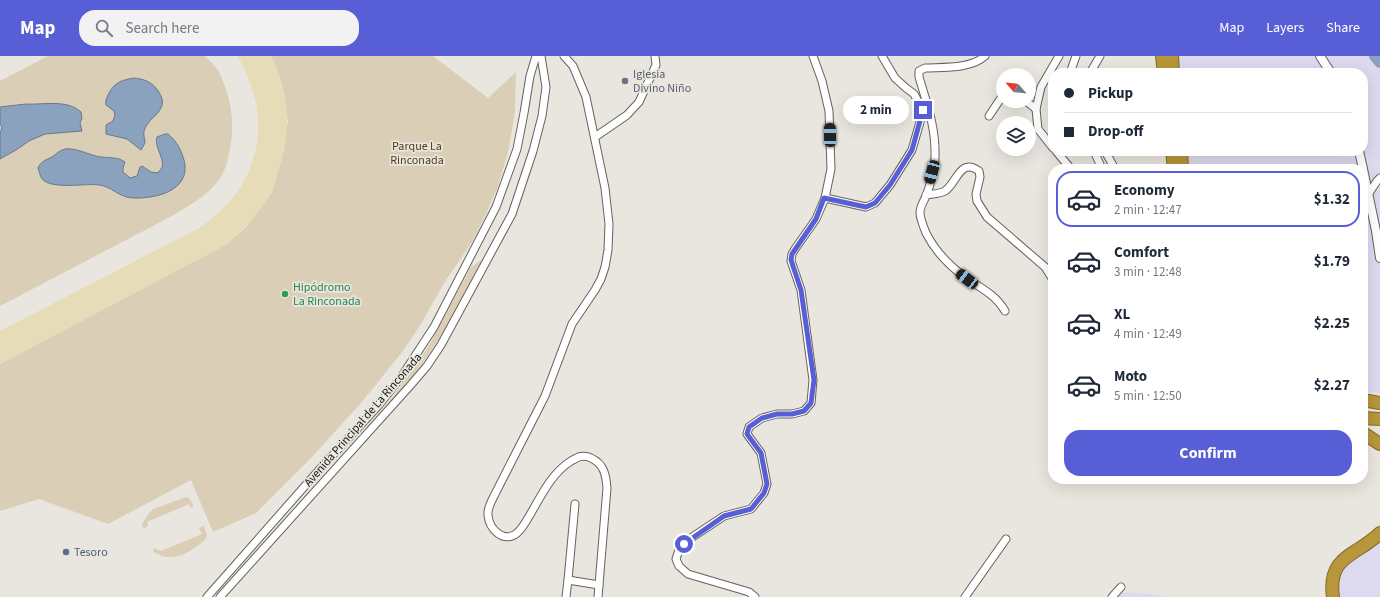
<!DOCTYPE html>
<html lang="en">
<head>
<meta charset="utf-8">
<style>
	body { margin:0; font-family:"Source Sans 3",sans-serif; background:#f2f2f3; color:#1f2937; height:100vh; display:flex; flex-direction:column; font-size:15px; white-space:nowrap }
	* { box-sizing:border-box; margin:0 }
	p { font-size:13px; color:#747a83 }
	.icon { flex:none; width:22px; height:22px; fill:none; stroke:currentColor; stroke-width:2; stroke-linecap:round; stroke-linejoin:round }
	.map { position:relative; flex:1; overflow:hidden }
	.sheet { position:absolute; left:1048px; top:108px; width:320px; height:320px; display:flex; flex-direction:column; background:#fff; border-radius:16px; box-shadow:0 4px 16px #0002 }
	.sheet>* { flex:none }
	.banner { position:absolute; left:1048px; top:12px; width:320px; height:88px; border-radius:16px; box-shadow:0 4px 16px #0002; display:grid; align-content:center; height:88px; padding:0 16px; background:#fff }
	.needle { width:26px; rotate:297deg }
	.buttons { position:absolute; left:996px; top:12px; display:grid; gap:8px }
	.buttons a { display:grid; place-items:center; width:40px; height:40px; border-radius:50%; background:#fff; box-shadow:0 4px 16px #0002; font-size:20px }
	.end { position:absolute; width:18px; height:18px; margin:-9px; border:5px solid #585fd6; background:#fff; box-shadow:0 0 0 2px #fff }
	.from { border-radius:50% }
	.bubble { position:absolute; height:28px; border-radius:14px; background:#fff; box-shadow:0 4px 16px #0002; font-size:13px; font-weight:700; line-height:28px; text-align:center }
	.car { position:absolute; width:12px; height:24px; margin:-12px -6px; border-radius:5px; box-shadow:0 0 3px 1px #0007; background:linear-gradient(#222 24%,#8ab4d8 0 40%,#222 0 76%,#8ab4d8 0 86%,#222 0) }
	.banner b { display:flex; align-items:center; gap:14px; height:38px; font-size:15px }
	.banner b+b { border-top:1px solid #e0e1e3 }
	.banner i { width:10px; height:10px; background:#1f2937 }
	ul { padding:7px 0 0; list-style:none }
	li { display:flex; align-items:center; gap:12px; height:56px; margin:0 8px 6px; padding:0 8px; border:2px solid transparent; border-radius:16px }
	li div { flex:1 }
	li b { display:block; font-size:15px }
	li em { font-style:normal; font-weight:700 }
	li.active { border-color:#585fd6 }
	li>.icon { width:36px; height:36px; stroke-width:1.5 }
	.cta { display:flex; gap:8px; margin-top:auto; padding:8px 16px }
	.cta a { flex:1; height:46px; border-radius:16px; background:#585fd6; color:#fff; font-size:16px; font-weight:700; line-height:46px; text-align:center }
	header { display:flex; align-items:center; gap:24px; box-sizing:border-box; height:56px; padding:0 20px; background:#585fd6; color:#fff }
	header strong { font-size:19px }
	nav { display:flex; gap:22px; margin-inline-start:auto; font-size:14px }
	.search { width:280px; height:36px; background:#f2f2f3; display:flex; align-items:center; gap:10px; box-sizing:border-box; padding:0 14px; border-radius:16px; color:#747a83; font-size:15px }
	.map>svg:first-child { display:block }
</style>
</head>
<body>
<header>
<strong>Map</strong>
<div class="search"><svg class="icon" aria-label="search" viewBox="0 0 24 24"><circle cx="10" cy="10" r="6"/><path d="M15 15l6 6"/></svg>Search here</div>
<nav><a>Map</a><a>Layers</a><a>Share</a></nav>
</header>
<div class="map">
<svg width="1380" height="541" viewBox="0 0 1380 541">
	<rect width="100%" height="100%" fill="#e9e6df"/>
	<g fill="#ddd9ef">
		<path d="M1175,0H1377L1380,5V337L1363,335V113H1185L1184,95H1363V17H1176Z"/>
		<path d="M1380,473V541H1333L1336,517Z"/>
		<path d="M1128,536L1150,538L1169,541H1106Z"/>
	</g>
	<g fill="#dbceb6">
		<path d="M48,0H205C209,4 214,9 218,14C222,21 224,29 227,36C233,58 234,74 229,97C228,104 226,111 223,117C213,137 190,149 172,160L0,250V25Z"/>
		<path d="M271,0H433L488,42L516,16L515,54L509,92L498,130L486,158L472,186L446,224L419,271L403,295L361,347L311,402L256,457L213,476L191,424L108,468L39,443L0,455V308L227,188L246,171L259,154L272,136L288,66L284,37L276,10Z"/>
		<path d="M482,204C470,226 459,248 447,270C427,304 401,336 374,365L403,328L428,291L471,211Z"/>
		<path d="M186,441L189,442L194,450L191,452L189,448L147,466L148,470L145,472H143L142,469C144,463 148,458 153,453Z"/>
		<path d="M204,470L207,480L205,484C190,497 170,509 153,495L154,492L161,495L202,478L199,472Z"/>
	</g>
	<path fill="#e6ddb8" d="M237,0H271C290,37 292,77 278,116C276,123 274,131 271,137C260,157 244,173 227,188L0,308V275L201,171C217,159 233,145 243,127C261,93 263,60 249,25C246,16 242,7 237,0Z"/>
	<g fill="#8ba2bf" stroke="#68788b">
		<path d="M134,22C143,23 150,25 156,32C174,55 149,58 144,75C143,79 145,83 145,87L141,94L127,83L106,78V69L113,65L115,59L114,55L106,49C105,45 107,41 109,37C115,26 122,24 134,22Z"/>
		<path d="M26,48C43,49 67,43 81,56L82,62L80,67L82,75L45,78L29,85L16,94L0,103V78L2,71L0,68V51Z"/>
		<path d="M165,78H168C175,84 179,90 182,98C196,132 160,143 133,142C120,142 111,130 99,129C85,127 52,134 42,123C40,120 39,115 38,112C41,105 46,104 52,101C55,99 59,95 62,94C72,89 90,100 101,101C110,102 118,101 125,106L123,112V116L130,122L137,120L140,111L142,110L151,116L157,117C171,108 153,93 157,81Z"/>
	</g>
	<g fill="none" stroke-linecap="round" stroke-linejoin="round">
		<path stroke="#8ba2bf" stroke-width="12" d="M1375,0L1380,6"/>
		<defs>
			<g id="minor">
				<path d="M564,0L573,10L586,41L605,132L609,168L608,194L605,211L601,223L595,234L572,268L545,340L496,436C493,443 487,451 488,459C489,473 504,488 517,477C523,472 527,464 531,457C542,438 552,417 571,405C578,401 583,398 591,402C604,408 606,419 607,432L598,541"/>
				<path d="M882,0L895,22L906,32L914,38L923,54"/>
				<path d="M985,0C971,13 943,11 925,12L919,15V21C927,48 936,72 935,101C935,112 930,130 926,140C924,145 920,150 920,157C920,162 924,172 926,177C935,195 951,211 966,222C981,232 996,239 1005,255"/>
				<path d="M1070,17L1076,0"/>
				<path d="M1090,17L1100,0"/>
				<path d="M1026,45L1036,53L1041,31L1059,0"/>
				<path d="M1036,53L1038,73L1053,92"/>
				<path d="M989,60L1003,39"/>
				<path d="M595,81L627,59L639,46L656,9L655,0"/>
				<path d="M1056,95L1071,113"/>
				<path d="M1094,95L1102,113"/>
				<path d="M1105,95L1115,113"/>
				<path d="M1369,137L1377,125L1380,122"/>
				<path d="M926,139C932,138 940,138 945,135C957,127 960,101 979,115L980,121L976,138L977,145L987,161L1045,211L1053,224"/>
				<path d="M825,142L866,151L875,147L890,129L912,94L926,45"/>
				<path d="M568,524L575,448"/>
				<path d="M207,541L319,414L378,350L402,320L434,271L496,151L517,93L524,57L530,20L536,0"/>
				<path d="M220,541L409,331L427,310L441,289L512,158L533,95L542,60L546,31L541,0"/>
				<path d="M566,541L568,524L599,529"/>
				<path d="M755,541L749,536L688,518L679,510L676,503L679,494L688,484L724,460L751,453L764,437L767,428L761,397L747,378L749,371L762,362L777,358H792L804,355L811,347L813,324L801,234L791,205L792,198L795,193L816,163L825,142L831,113L829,55L822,25L813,0"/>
				<path d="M965,541L1006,483"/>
				<path d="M1112,541L1121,531"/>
			</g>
			<g id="tertiary">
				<path d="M1320,0L1331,17"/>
				<path d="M1359,95L1363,113"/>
				<path d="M1363,113L1376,175L1380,202"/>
			</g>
			<g id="motorway">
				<path d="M1162,0L1164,17"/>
				<path d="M1172,0L1173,17"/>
				<path d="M1172,95L1174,113"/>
				<path d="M1181,95L1182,113"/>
				<path d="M1363,344L1380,347"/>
				<path d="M1363,362L1380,363"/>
				<path d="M1363,377L1380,388"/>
				<path d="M1333,541C1327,499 1357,500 1380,477"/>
			</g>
		</defs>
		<use href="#minor" stroke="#65625c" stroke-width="9"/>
		<use href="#tertiary" stroke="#65625c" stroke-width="10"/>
		<use href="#motorway" stroke="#806a2c" stroke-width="14"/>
		<use href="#minor" stroke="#fff" stroke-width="7"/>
		<use href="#tertiary" stroke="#fff" stroke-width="8"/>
		<use href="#motorway" stroke="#b8973a" stroke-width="12"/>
	</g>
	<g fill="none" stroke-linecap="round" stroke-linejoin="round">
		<path stroke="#585fd6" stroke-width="5" d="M684,488L724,460L751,453L764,437L767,428L761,397L747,378L749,371L762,362L777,358H792L804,355L811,347L814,324L801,234L791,204L792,198L816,163L824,142L866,151L875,147L890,129L912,94L923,54"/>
	</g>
	<circle fill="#6b7280" stroke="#e9e6df" stroke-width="1.5" cx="625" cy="25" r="4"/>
	<circle fill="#2e9e5b" stroke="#e9e6df" stroke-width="1.5" cx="285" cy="238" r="4"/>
	<circle fill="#5c6f8a" stroke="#e9e6df" stroke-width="1.5" cx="66" cy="496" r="4"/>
	<g text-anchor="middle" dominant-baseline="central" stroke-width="3.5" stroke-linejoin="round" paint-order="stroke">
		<g font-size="12" fill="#5b616d" stroke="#e9e6df" text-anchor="start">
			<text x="633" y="18">Iglesia<tspan x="633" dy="14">Divino Niño</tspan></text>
		</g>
		<g font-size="12" fill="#513d13" stroke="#e9e6df">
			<text x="417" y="90">Parque La<tspan x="417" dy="14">Rinconada</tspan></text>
		</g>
		<g font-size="12" fill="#27864d" stroke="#e9e6df" text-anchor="start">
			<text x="293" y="231">Hipódromo<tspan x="293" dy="14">La Rinconada</tspan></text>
		</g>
		<g font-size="12" fill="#171613" stroke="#e9e6df">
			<text transform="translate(363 364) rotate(-49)">Avenida Principal de La Rinconada</text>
		</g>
		<g font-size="12" fill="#4e5e75" stroke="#e9e6df" text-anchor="start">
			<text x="74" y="496">Tesoro</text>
		</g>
	</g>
</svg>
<div class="buttons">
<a><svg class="needle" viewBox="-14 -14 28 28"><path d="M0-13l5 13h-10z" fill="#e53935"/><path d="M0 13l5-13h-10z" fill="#747a83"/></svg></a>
<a><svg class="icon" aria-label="layers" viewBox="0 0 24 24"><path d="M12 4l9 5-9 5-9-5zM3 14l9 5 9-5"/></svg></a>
</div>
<i class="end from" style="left:684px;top:488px"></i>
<i class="end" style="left:923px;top:54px"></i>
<div class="bubble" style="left:843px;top:40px;width:66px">2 min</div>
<i class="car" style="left:830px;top:79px;rotate:359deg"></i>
<i class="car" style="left:932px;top:116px;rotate:195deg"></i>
<i class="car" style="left:967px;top:223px;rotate:307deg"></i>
<div class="banner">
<b><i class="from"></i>Pickup</b>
<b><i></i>Drop-off</b>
</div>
<section class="sheet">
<ul>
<li class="active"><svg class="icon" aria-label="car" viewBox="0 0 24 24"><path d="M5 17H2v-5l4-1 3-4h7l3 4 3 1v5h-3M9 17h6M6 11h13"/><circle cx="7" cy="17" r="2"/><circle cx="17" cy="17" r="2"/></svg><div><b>Economy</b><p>2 min · 12:47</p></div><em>$1.32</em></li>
<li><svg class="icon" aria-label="car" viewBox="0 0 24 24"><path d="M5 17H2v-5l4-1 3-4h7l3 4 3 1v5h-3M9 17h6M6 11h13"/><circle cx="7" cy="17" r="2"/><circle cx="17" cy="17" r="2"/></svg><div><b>Comfort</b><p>3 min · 12:48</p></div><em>$1.79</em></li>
<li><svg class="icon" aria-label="car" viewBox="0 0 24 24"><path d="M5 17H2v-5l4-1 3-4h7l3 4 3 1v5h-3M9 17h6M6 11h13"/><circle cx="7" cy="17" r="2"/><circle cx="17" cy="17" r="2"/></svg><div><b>XL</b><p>4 min · 12:49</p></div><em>$2.25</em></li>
<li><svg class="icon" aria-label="car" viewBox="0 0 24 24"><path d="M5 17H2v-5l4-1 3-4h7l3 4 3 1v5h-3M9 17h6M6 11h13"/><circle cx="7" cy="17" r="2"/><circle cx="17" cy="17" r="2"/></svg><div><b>Moto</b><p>5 min · 12:50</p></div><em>$2.27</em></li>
</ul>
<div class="cta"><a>Confirm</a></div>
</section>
</div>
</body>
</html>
